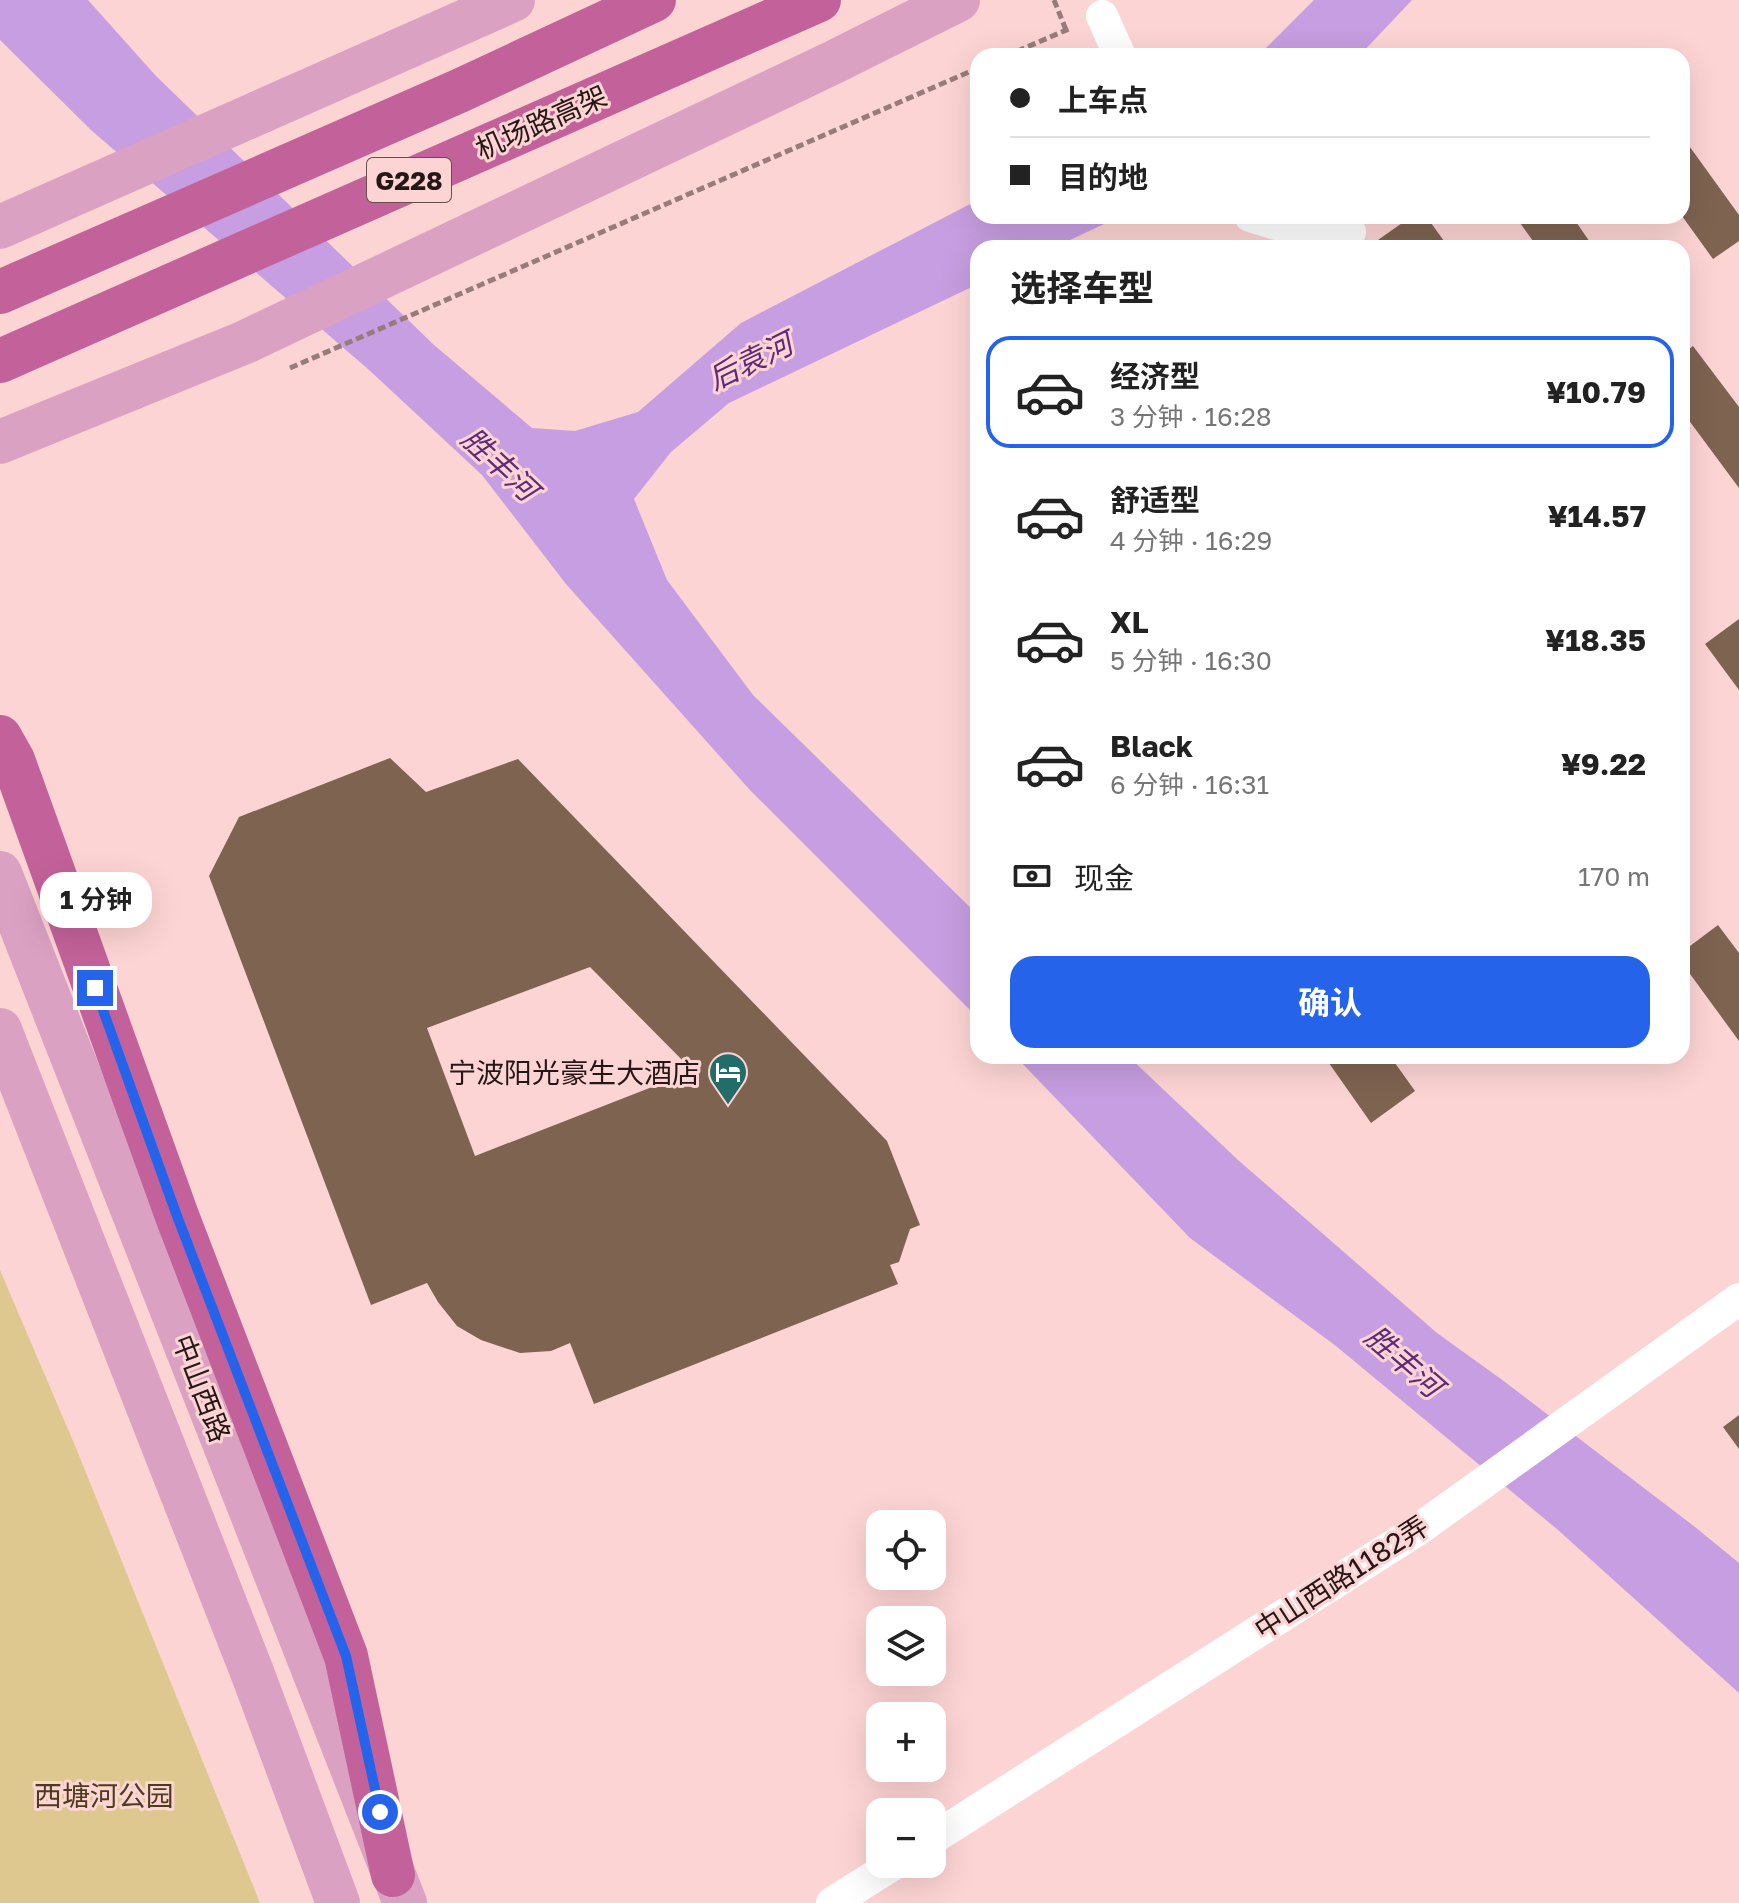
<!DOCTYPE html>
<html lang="zh">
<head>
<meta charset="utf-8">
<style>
	body { margin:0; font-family:"Golos Text","Noto Sans SC",sans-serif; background:#f6f6f6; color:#222; height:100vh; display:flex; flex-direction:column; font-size:30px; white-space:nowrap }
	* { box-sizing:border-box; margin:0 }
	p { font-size:26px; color:#767676 }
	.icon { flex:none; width:44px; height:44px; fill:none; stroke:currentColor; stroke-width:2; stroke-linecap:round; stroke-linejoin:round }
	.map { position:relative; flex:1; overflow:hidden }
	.side { position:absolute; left:970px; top:240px; width:720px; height:824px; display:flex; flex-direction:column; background:#fff; border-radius:24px; box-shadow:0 8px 32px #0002 }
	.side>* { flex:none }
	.hud { position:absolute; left:970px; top:48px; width:720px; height:176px; border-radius:24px; box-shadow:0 8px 32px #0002; display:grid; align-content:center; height:176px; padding:0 40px; background:#fff }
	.controls { position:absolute; left:866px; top:1510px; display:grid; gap:16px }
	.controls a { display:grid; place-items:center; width:80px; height:80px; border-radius:16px; background:#fff; box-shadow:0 8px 32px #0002; font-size:40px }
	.end { position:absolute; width:36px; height:36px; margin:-18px; border:10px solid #2563eb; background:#fff; box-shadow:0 0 0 4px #fff }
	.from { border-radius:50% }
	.bubble { position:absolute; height:56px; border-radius:24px; background:#fff; box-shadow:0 8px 32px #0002; font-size:26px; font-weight:700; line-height:56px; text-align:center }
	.hud b { display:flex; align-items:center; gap:28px; height:76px; font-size:30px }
	.hud b+b { border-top:2px solid #e0e0e0 }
	.hud i { width:20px; height:20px; background:#222 }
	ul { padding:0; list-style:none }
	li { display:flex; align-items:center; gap:24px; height:112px; margin:0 16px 12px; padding:0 24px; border:4px solid transparent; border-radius:24px }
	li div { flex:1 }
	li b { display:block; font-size:30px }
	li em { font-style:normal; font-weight:700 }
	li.selected { border-color:#2563eb }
	li>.icon { width:72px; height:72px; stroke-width:1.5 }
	h2 { padding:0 40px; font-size:36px; line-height:96px }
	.pay { display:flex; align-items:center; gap:20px; height:88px; padding:0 40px; font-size:30px }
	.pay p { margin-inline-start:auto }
	.cta { display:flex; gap:16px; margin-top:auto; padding:16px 40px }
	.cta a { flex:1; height:92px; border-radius:24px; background:#2563eb; color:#fff; font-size:32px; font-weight:700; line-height:92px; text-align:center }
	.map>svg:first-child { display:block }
</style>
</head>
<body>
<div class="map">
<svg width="1739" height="1903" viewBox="0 0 1739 1903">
	<rect width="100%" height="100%" fill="#fcd4d3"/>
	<path fill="#dfc890" d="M0,1270L76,1448L260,1903H0Z"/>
	<g fill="#c79ee1">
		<path d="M0,0H88L156,76L434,345L532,428L575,431L638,412L741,323L978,200V216H1121L1053,248H978V284L729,403L671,452L634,499L667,580L753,695L978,915V1018L749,789L566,584L482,475L368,369L91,130L0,40Z"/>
		<path d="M1314,0H1412L1359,56H1258Z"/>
		<path d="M1015,1056H1128L1238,1160L1437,1333L1501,1379L1695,1527L1739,1563V1693L1558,1530L1336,1346L1190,1238Z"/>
	</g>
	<g fill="#7f6351" fill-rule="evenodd">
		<path d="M1682,136L1739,215V241L1713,259L1682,216Z"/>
		<path d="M1412,216H1426L1449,248H1383L1378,240Z"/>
		<path d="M1515,216H1572L1594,248H1538Z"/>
		<path d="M1693,346L1739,407V488L1682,411V354Z"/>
		<path d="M1739,619V690L1705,644Z"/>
		<path d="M390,758L426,792L518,759L887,1141L920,1225L910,1229L899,1262L890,1265L898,1284L594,1404L570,1343L551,1351L520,1353L481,1340L457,1326L438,1302L427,1283L371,1305L209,876L239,817ZM590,967L693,1071L475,1156L427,1028Z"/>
		<path d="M1718,925L1739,953V1041L1682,963V952Z"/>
		<path d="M1324,1056H1390L1415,1091L1371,1123Z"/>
		<path d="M1739,1415V1449L1723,1427Z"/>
	</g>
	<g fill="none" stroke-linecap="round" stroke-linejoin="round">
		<g stroke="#977c7b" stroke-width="5" stroke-dasharray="8 4" stroke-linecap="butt">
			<path d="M1054,0L1066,30"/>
			<path d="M1006,56L1071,28"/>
			<path d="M290,368L978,68"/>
		</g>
		<g stroke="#fff" stroke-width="32">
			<path d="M1102,16L1120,56"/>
			<path d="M1250,216L1296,230L1350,232"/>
			<path d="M932,1839L1419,1529L1739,1299"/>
			<path d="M832,1903L894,1864"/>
		</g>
		<g stroke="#dba1c2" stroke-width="44">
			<path d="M0,227L513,0"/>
			<path d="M0,442L243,343L832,63L958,0"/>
			<path d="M0,873L405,1903"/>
			<path d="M0,1030L252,1672L338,1903"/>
		</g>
		<g stroke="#c3629a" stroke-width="44">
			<path d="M0,292L459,91L654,0"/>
			<path d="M0,361L819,0"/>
			<path d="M0,737L13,760L177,1216L346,1656L393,1875"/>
		</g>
	</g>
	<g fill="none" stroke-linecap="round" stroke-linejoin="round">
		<path stroke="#2563eb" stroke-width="10" d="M95,988L177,1216L346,1656L380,1812"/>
	</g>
	<defs>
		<symbol id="hotel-pin" viewBox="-11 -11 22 30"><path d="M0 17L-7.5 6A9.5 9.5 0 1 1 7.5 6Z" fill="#226d69" stroke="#fcd4d3"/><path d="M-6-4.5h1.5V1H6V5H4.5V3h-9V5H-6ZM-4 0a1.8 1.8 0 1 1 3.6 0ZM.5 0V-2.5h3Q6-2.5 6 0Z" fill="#fff"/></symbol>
	</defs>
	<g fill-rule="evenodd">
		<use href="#hotel-pin" x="706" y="1050" width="44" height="60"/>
	</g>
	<g text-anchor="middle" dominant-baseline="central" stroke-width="6" stroke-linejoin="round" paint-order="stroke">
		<rect fill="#fcd4d3" stroke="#66504f" stroke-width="2" x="367" y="158" width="84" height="44" rx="6"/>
		<g font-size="26" font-weight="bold" fill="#251717">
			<text x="409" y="180">G228</text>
		</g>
		<g font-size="28" fill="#251717" stroke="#fcd4d3">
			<text transform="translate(541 122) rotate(-24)">机场路高架</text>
			<text transform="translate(202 1388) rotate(69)">中山西路</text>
			<text transform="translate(1341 1577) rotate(-33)">中山西路1182弄</text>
		</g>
		<g font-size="28" fill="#251717" stroke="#fcd4d3" text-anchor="end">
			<text x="700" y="1072">宁波阳光豪生大酒店</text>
		</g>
		<g font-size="28" fill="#4b3d1b" stroke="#fcd4d3">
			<text x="104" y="1795">西塘河公园</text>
		</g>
		<g font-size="30" font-style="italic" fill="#5d2a78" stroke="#fcd4d3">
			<text transform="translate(750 361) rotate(-26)">后袁河</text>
			<text transform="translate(500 464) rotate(43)">胜丰河</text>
			<text transform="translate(1404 1361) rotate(41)">胜丰河</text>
		</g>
	</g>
</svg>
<div class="controls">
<a><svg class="icon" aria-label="locate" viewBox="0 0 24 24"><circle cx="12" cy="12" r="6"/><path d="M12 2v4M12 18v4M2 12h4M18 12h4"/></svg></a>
<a><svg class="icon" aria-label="layers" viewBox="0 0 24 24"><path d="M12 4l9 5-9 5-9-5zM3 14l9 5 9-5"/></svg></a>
<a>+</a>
<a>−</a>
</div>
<i class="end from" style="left:380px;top:1812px"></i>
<i class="end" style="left:95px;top:988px"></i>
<div class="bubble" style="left:40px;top:872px;width:112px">1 分钟</div>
<div class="hud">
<b><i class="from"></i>上车点</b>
<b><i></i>目的地</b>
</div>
<section class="side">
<h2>选择车型</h2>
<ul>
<li class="selected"><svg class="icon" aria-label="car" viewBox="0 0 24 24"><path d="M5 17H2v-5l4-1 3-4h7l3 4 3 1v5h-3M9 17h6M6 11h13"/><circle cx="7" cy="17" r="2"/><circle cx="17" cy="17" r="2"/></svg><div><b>经济型</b><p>3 分钟 · 16:28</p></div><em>¥10.79</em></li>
<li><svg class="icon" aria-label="car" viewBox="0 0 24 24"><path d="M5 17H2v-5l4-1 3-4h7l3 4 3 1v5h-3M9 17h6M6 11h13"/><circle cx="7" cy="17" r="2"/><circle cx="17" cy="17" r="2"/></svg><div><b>舒适型</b><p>4 分钟 · 16:29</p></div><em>¥14.57</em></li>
<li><svg class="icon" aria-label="car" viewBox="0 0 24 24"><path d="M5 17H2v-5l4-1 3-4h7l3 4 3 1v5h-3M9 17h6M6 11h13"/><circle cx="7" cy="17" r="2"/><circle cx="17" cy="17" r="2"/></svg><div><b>XL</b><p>5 分钟 · 16:30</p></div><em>¥18.35</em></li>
<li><svg class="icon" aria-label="car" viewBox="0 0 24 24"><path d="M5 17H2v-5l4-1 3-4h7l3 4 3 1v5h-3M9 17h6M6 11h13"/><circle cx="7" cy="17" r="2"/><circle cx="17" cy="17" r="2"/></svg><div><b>Black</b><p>6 分钟 · 16:31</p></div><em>¥9.22</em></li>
</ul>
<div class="pay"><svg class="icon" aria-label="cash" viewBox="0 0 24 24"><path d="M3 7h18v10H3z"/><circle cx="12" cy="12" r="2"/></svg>现金<p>170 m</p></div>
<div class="cta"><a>确认</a></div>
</section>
</div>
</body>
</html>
